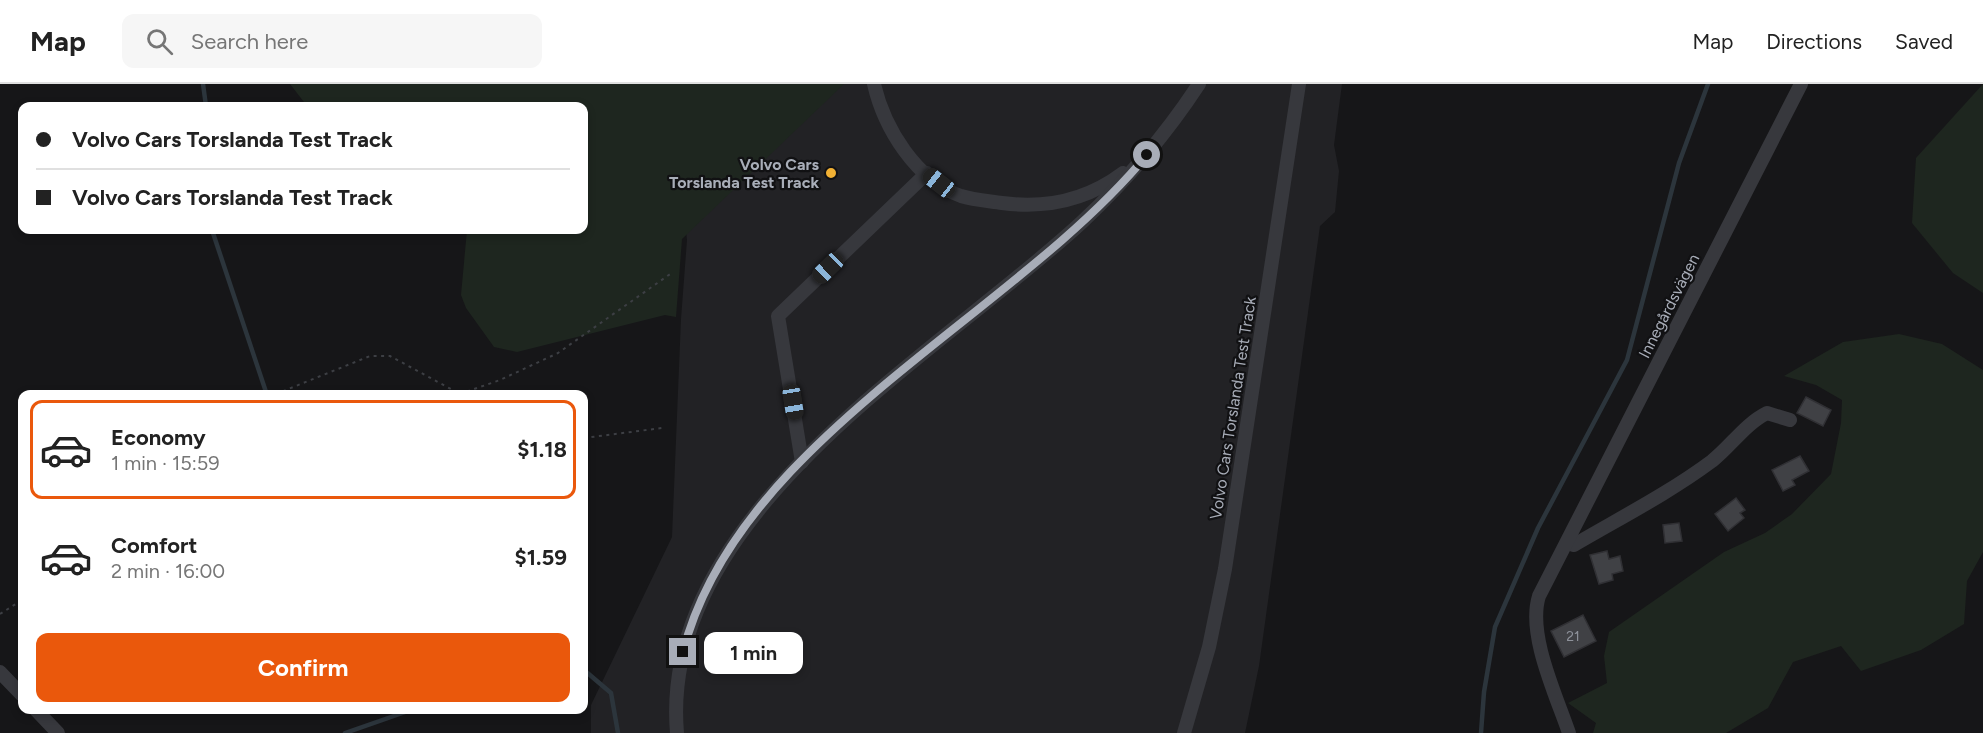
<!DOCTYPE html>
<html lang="en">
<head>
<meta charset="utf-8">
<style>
	body { margin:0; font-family:Figtree,sans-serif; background:#f6f6f6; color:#222; height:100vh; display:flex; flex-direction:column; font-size:22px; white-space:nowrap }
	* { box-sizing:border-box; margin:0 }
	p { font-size:20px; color:#767676 }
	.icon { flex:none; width:33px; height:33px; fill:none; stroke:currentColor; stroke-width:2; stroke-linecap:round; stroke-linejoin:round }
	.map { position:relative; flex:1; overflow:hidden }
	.panel { position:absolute; left:18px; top:306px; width:570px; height:324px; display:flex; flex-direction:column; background:#fff; border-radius:12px; box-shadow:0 3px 9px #0003 }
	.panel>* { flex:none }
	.guide { position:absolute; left:18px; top:18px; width:570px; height:132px; border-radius:12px; box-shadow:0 3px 9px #0003; display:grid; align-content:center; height:132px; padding:0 18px; background:#fff }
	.end { position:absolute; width:27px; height:27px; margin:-14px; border:8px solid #a8adb8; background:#111; box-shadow:0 0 0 3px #111 }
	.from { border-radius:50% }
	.bubble { position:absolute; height:42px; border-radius:12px; background:#fff; box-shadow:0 3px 9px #0003; font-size:20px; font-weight:700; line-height:42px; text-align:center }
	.car { position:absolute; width:18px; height:36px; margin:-18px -9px; border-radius:8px; box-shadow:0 0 4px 2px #0007; background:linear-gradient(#222 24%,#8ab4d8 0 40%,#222 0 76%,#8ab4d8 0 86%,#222 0) }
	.guide b { display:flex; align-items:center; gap:21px; height:57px; font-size:22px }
	.guide b+b { border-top:2px solid #e0e0e0 }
	.guide i { width:15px; height:15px; background:#222 }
	ul { padding:10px 0 0; list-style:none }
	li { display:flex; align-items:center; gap:18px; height:99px; margin:0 12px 9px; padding:0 6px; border:3px solid transparent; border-radius:12px }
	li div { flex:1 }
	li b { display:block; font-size:22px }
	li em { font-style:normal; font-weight:700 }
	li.current { border-color:#ea580c }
	li>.icon { width:54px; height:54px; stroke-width:1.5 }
	.primary-button { display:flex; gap:12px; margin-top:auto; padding:12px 18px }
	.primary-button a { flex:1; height:69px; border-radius:12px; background:#ea580c; color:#fff; font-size:24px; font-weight:700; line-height:69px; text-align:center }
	header { display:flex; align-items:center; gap:36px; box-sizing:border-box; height:84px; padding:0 30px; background:#fff; border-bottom:2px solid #e0e0e0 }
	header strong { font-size:28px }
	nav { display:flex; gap:33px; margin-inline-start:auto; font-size:21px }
	.search { width:420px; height:54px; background:#f6f6f6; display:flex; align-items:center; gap:15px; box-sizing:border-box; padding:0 21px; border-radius:12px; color:#767676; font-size:22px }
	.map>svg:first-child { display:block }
</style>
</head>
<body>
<header>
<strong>Map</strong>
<div class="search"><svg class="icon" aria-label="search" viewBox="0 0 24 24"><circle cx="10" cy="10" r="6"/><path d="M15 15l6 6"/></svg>Search here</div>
<nav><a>Map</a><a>Directions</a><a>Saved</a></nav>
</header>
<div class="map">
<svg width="1983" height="649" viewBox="0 0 1983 649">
	<rect width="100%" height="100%" fill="#161618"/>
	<path fill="#222225" d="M670,0H1342L1334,61L1339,87L1335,128L1320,142L1259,582L1245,649H591V621L672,453L681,235L687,156Z"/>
	<g fill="#1e261f">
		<path d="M290,0H844L682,155L676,233L665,231L517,268L494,263L466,224L461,211L467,146H584V22H307Z"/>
		<path d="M1983,0V209L1953,189L1912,139L1916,74Z"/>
		<path d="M1899,250L1942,260L1983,286V468L1967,497L1964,540L1921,566L1861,587L1841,562L1793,578L1768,624L1726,649H1593L1596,639L1568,619L1607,599L1604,572L1609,548L1724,468L1765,449L1792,430L1831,390L1841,339L1842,316L1816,301L1784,292L1843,258Z"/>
	</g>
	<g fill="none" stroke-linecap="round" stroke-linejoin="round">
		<g stroke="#2c353c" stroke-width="4.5">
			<path d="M203,0L206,22"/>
			<path d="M212,146L266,308"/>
			<path d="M584,586L611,609L618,649"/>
			<path d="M345,649L411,626"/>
			<path d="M1481,649L1484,608L1495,543L1538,444L1627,276L1679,79L1708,0"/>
		</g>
	</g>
	<g fill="#404145" stroke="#303034" stroke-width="1.5">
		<path d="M1806,313L1831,326L1823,342L1797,329Z"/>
		<path d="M1800,372L1809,387L1792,396L1795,401L1783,407L1772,386Z"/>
		<path d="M1736,414L1745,426L1740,429L1744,434L1728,447L1715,430Z"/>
		<path d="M1679,439L1682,457L1665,459L1663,441Z"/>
		<path d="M1607,467L1609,475L1620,472L1623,487L1612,490L1613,496L1599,500L1590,471Z"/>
		<path d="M1583,531L1596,557L1564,573L1551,547Z"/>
	</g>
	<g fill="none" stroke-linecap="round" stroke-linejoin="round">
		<g stroke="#3d3f44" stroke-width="2" stroke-dasharray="3 4.5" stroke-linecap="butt">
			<path d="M276,310L370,272H390L460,310"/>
			<path d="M460,310L500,296L558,269L673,188"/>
			<path d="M584,354L662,344"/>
			<path d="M0,530L22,516"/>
		</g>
		<g stroke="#37383d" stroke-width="14">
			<path d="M874,0C884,44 916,96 961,112C974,116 989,117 1002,119C1047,125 1087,116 1123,89"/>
			<path d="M802,378L778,232L927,89"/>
			<path d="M1568,459L1574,461C1620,434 1669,409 1712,377C1731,362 1745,340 1767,329L1790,336"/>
			<path d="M0,588L22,611"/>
			<path d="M36,626L58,649"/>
			<path d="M677,649C658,428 941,269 1082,138C1127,96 1165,52 1199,0"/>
			<path d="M1184,649L1209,563L1225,485L1299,0"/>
			<path d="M1569,649C1556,611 1527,550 1539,512L1801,0"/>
		</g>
	</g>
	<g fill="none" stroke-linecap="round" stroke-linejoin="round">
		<path stroke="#a8adb8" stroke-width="8" d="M683,568C737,355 1013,233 1147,71"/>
	</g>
	<circle fill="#f2b134" stroke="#111113" stroke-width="2" cx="831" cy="89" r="6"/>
	<g text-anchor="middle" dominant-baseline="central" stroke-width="4.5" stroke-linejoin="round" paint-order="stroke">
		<g font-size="14" fill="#8e929b">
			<text x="1573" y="552">21</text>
		</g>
		<g font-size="16" font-weight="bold" fill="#a8adb8" stroke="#111113" text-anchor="end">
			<text x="819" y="80">Volvo Cars<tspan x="819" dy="18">Torslanda Test Track</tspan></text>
		</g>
		<g font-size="16" fill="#a8adb8" stroke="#111113">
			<text transform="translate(1669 222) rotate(-63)">Innegårdsvägen</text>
			<text transform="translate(1233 324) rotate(-81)">Volvo Cars Torslanda Test Track</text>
		</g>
	</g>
</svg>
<i class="end from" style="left:1147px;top:71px"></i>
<i class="end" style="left:683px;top:568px"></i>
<div class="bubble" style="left:704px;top:548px;width:99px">1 min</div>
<i class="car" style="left:939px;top:99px;rotate:308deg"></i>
<i class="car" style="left:828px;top:184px;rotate:226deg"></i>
<i class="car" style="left:793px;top:318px;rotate:171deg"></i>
<div class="guide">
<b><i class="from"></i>Volvo Cars Torslanda Test Track</b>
<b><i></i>Volvo Cars Torslanda Test Track</b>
</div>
<section class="panel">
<ul>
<li class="current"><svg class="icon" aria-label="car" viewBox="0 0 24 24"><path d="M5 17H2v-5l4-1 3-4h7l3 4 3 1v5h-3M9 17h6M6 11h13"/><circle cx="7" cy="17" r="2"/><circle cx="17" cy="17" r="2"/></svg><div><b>Economy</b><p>1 min · 15:59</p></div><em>$1.18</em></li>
<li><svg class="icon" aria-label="car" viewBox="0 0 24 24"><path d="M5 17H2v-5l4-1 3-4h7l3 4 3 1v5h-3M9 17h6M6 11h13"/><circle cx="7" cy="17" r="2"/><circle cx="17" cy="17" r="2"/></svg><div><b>Comfort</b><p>2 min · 16:00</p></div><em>$1.59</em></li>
</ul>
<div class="primary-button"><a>Confirm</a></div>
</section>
</div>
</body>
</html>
